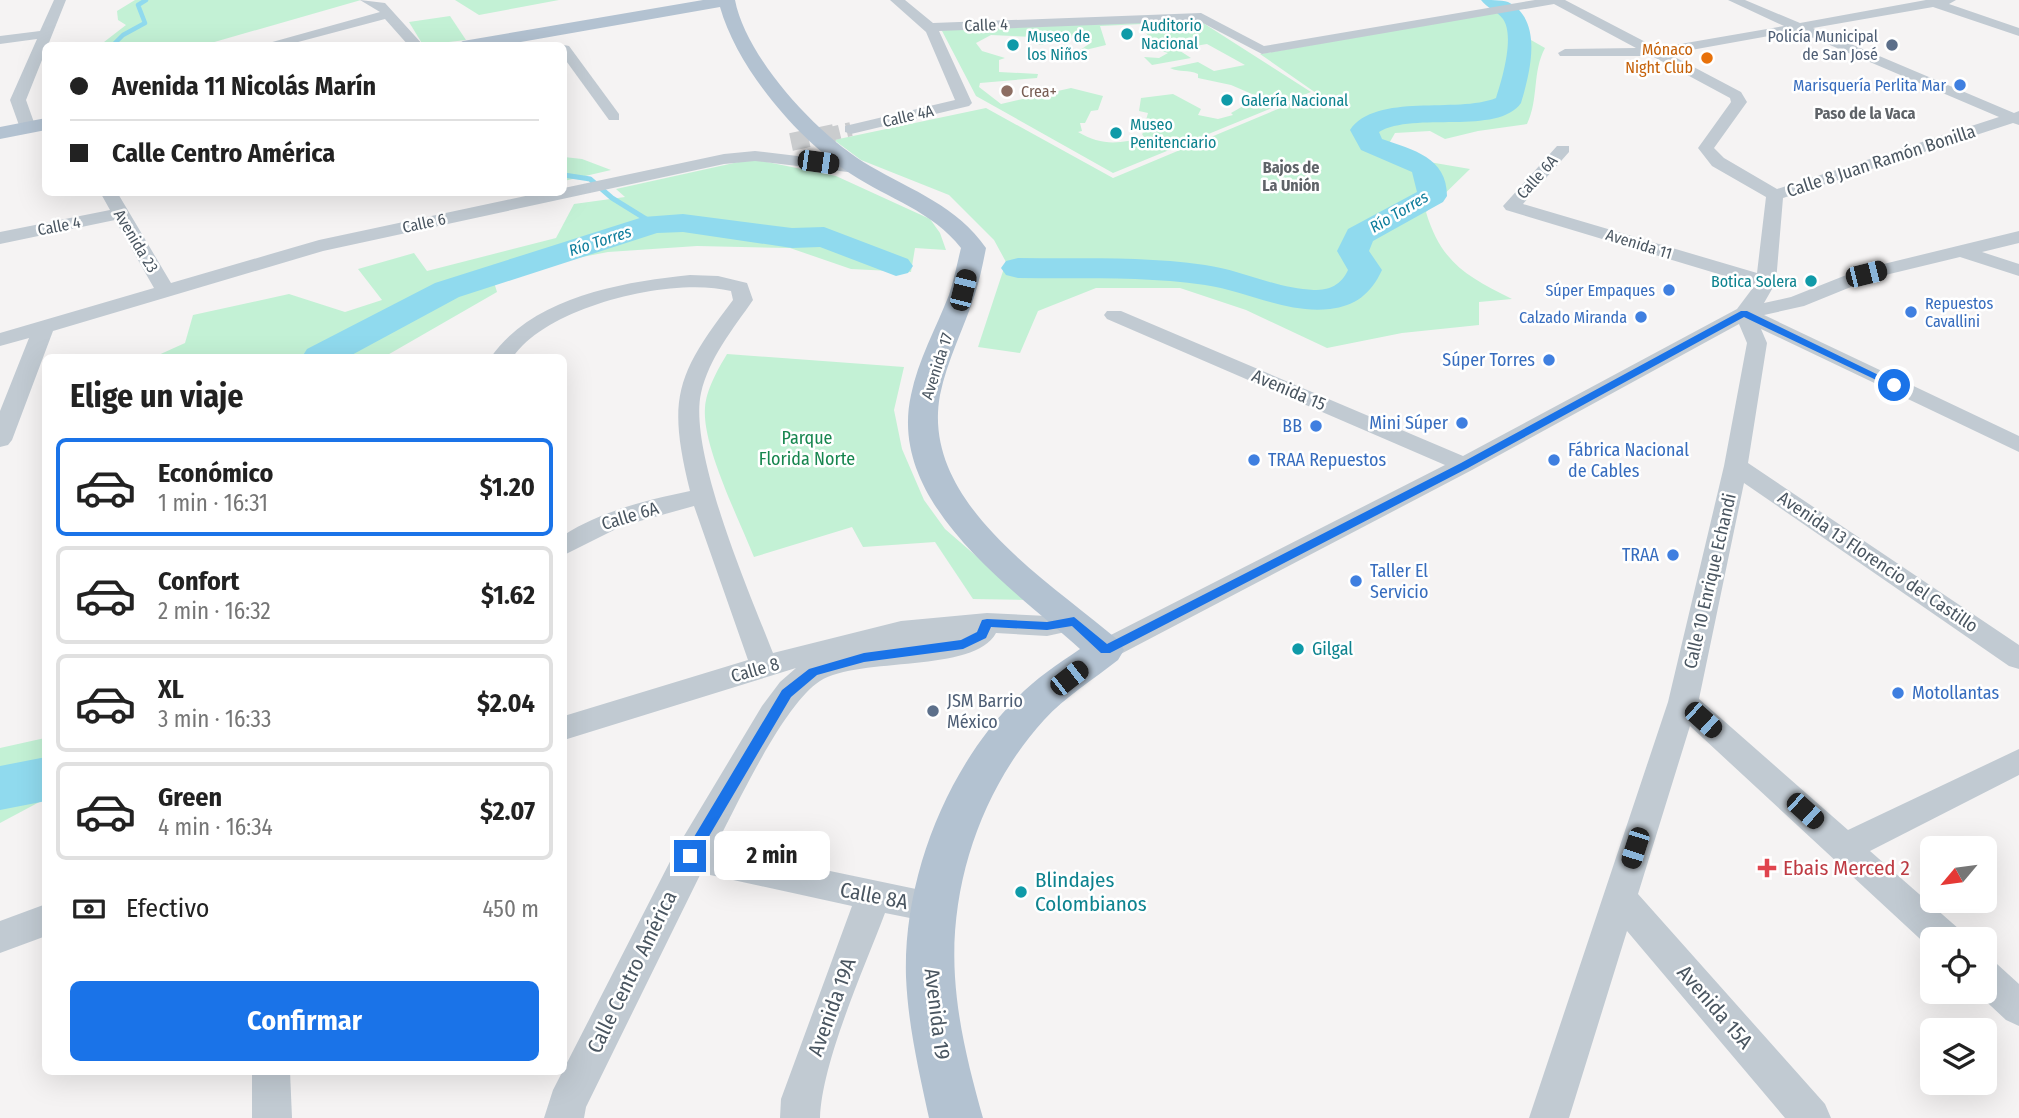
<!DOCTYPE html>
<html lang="es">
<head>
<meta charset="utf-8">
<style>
	body { margin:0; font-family:"Fira Sans Condensed",sans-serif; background:#f2f2f2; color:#222; height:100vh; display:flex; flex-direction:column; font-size:26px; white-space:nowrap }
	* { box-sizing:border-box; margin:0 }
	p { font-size:23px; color:#767676 }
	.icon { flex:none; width:38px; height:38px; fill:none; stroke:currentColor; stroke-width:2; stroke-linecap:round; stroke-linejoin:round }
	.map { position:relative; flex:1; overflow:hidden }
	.side { position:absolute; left:42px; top:354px; width:525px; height:721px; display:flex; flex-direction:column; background:#fff; border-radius:10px; box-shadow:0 7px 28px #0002 }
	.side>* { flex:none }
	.hud { position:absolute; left:42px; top:42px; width:525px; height:154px; border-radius:10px; box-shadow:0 7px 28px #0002; display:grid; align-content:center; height:154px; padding:0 28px; background:#fff }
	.needle { width:46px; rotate:241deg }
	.buttons { position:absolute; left:1920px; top:836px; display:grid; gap:14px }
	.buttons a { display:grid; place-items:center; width:77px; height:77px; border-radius:10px; background:#fff; box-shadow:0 7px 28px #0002; font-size:35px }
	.end { position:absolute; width:32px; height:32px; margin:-16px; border:9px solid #1a73e8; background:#fff; box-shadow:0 0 0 4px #fff }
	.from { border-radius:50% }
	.bubble { position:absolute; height:49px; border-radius:10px; background:#fff; box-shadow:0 7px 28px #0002; font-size:23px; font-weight:700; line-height:49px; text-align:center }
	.car { position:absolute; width:21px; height:42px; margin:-21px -10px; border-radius:9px; box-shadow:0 0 5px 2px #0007; background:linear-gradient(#222 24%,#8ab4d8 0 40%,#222 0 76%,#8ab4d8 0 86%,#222 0) }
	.hud b { display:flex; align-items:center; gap:24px; height:66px; font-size:26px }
	.hud b+b { border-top:2px solid #e0e0e0 }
	.hud i { width:18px; height:18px; background:#222 }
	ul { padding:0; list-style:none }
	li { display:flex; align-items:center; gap:21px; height:98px; margin:0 14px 10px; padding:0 14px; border:4px solid #e0e0e0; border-radius:10px }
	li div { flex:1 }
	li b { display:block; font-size:26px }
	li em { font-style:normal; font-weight:700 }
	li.on { border-color:#1a73e8 }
	li>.icon { width:63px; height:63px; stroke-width:1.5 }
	h2 { padding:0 28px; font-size:32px; line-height:84px }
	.pay { display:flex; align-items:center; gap:18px; height:77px; padding:0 28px; font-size:26px }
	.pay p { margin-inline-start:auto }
	.cta { display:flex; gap:14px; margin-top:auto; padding:14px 28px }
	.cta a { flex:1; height:80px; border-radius:10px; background:#1a73e8; color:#fff; font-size:28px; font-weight:700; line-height:80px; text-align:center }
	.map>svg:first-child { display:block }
</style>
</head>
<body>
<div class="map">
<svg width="2019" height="1118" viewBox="0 0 2019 1118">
	<rect width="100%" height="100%" fill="#f5f3f3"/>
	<g fill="#c3f1d5" fill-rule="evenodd">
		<path d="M135,0H361L204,45L91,46L104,42L126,25L118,20L117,11Z"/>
		<path d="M455,0H559L479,15Z"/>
		<path d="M1505,11L1514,18L1519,33L1545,48C1532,72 1539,99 1527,124L1478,131L1445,139L1430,131L1395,133L1387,147L1394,156L1470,169L1426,212C1441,263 1468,277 1512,299L1479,302V325L1402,333L1327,348L1246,310L1180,288H1096L1038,311L1020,353L978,347L1006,262L994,240L949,195L861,160L834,140L986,108L1113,178L1316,93L1260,54Z"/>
		<path d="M450,16L466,40L423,45L409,22Z"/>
		<path d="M1200,21L1311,92L1113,173L976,96L941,29ZM1143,24L1155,25L1159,32L1146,33L1155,45L1153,48L1168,53L1159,58L1144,57L1152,65L1191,58L1177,49L1207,44L1245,65L1214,71L1198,62L1170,68C1180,73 1188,69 1198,74V78L1231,85L1259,97L1231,113L1233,115L1218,119L1198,115L1201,109L1173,94L1141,98L1139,111L1148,113L1144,127L1148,128L1142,134L1144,137C1120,144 1101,146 1078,132L1082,131L1080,123H1085L1091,111L1098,110L1103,96L1071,88L1001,104L979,87L980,83L1037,78L1038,74L999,72V60L1005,58L982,51L976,43L991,35L1034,37L1028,42L1042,45L1060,36L1092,42L1077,52L1106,45L1100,26Z"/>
		<path d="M564,157L582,159L611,170L564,181Z"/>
		<path d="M752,159L836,176L930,219L940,233L946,250L915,248L911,272L851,269L790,248L697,246L608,252L541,265L493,279L497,292L384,357H154L185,343L193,315L289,294L345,312L382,300L358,269L414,253L427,271L556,238L574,204L625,197L616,189Z"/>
		<path d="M727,354L904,367L894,410L902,449L924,500L945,529L1027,600L973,599L935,542L863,547L852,527L754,557C739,519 702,446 705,408C706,390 718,369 727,354Z"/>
		<path d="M45,738V799L0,823V748Z"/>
	</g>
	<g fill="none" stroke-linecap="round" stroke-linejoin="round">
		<path stroke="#90daee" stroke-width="4.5" d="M112,46L123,35L145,23L138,5L146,0"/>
		<path stroke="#90daee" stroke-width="5" d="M564,175L590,179L612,198L654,224"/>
		<g fill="#90daee" fill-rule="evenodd">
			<path d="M1481,0C1489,0 1501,0 1508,2C1544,20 1530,73 1521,103C1498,136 1414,111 1379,132L1382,139C1413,150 1447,157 1447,196L1443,202L1373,241L1369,251L1382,270C1371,294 1355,306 1330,309C1286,314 1247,291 1205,285C1144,276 1080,279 1018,278L1006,275L1001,268L1006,261L1018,258C1080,259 1144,256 1205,265C1242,270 1277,289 1314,290C1330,290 1341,285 1348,270L1337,251L1348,229L1417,192L1412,172L1361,150L1350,130C1376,92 1457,114 1496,98C1502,80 1515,36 1503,19C1497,11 1487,8 1481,0Z"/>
			<path d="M683,214L792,228L824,227L908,259L913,266L908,273L896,276L820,247L792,248L683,232L657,233L459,297L348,357H302L307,349L435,283L643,217Z"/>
			<path d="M46,757V801L0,810V766Z"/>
		</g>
		<path stroke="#caccce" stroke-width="14" stroke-dasharray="14 7" stroke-linecap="butt" d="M826,135L851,129"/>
		<path stroke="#caccce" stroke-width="18" stroke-dasharray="18 9" stroke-linecap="butt" d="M791,142L834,133"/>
		<g fill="#c1cad2" fill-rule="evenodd">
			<path d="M54,0H66L26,100L36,128L28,133L20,128L10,100L37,39L0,44V36L40,31Z"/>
			<path d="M360,0L385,3L424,46H409L385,19L283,46H258L380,12Z"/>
			<path d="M890,0H905L933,23L1201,13L1264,46L1535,0H1565L1657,48L1784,26L1728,0H1745L1800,23L1926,0H1956L1949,4L2019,28V36L1933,7L1813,28L2014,113L2019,111V125L2013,123L1783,198L1776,282L1764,303L1791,297L1859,270L2019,231V243L1982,252L2019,264V276L1960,257L1873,278L1804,306L1764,315L2019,436V452L1761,329L1767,343L1748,463L2019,645V669L2009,666L1744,483L1699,699L1848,830L2019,749V775L1870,851L1959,929L1964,940H1932V950L1690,726L1638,894L1825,1104L1831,1118H1785L1627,931L1569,1118H1529L1668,702L1724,466L1747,343L1739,324L1472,470L1115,657L1105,660L1095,657L1091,650L1095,643L1445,465L1107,319L1104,315L1107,311H1121L1463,456L1737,309L1755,285L1506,210L1503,206L1557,146H1569V152L1523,204L1757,273L1766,197L1712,166L1698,148L1731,102L1730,98L1652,56H1560L1558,53L1565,49L1636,48L1554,4L1262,54L1199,21L939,31L972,103L969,106L851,134L845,132V126L955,100L926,32ZM1797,31L1999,117L1777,189L1724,158L1714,148L1747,102L1741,92L1669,54Z"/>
			<path d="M564,45L569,46L619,114V120H609L564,58L561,46Z"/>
			<path d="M755,151L856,163L864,168L856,173L755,161L724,164L323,251L53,331L12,440L8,445L0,447V411L29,338L0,346V333L154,288L115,220L0,244V232L110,210L100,192H117L171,283L319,240L544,192H564V188L724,154Z"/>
			<path d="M690,275L718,276L747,283L753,300C733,329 709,358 701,393C688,452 750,594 773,653L901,621L987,613L1047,616L1074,611L1084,614L1088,621L1084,628L1047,636L996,633C974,674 860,656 820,681C783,705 737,805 715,847L935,893L947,897L952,908L947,919L935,923L885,913C864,969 822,1061 820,1118H780L781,1099L852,906L701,873L586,1107L584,1118H544L553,1090L678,846L762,706L780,682L796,668L564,740V716L748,660L694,506L622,526L564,555V535C601,511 647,500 690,491C667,398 676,375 733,300L731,291C673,276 547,306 513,357H491C533,297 622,282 690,275Z"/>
			<path d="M46,904V936L0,953V921Z"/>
			<path d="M1984,959L1997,964L2019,984V1026L2006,1020L1976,992H1984Z"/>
			<path d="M252,1071H290L292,1118H252Z"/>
		</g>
		<g fill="#b3c2d1" fill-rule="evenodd">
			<path d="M703,0H735C746,58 819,137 870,166C913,191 957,206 986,248C983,263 980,279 975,294C964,328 947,360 940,395C920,503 1048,580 1118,640L1124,650L1118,660C1094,679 1065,697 1044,720C982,788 949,885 955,977C958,1025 970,1072 983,1118H929C919,1072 908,1025 906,977C903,878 947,767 1017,698C1035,679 1058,664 1080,649C1011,587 887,503 911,395C918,360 936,328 949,295C954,280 957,264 961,248C932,211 889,199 851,174C798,140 737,68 720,7L498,46H454L463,41Z"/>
			<path d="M46,118V130L0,139V127Z"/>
		</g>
	</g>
	<path fill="#1a73e8" d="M1741,311H1747L1899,385L1891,387L1744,317L1468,468L1110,653H1101L1072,626L1047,630L991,627L986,638L963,649L864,662L817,675L791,697L695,860H685V852L782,690L809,669L864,653L961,640L977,632L982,620L987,619L1047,622L1074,617L1107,644L1461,463Z"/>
	<g fill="#0f9aa8" stroke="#fff" stroke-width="2.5">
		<circle cx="1127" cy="34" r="7"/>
		<circle cx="1013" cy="45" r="7"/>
		<circle cx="1227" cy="100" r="7"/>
		<circle cx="1116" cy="133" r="7"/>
		<circle cx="1811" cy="281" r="7"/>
		<circle cx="1298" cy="649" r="7"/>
		<circle cx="1021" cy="892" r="7"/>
	</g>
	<g fill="#5c6f8a" stroke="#fff" stroke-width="2.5">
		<circle cx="1892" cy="45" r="7"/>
		<circle cx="933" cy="711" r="7"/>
	</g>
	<circle fill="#e8710a" stroke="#fff" stroke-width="2.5" cx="1707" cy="58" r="7"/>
	<g fill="#3f7fe0" stroke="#fff" stroke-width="2.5">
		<circle cx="1960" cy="85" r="7"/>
		<circle cx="1669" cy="290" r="7"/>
		<circle cx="1911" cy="312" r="7"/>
		<circle cx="1641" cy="317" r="7"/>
		<circle cx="1549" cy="360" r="7"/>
		<circle cx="1462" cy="423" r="7"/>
		<circle cx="1316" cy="426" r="7"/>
		<circle cx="1254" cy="460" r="7"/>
		<circle cx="1554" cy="460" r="7"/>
		<circle cx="1673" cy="555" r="7"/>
		<circle cx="1356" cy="581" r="7"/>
		<circle cx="1898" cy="693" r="7"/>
	</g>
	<circle fill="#8d6e63" stroke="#fff" stroke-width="2.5" cx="1007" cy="91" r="7"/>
	<path fill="#e0444e" stroke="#fff" stroke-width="2.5" d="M1763.5 857.5h7v7h7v7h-7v7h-7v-7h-7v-7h7z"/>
	<g text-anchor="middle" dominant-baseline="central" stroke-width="5" stroke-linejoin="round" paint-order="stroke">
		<g font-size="16" fill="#4a5661" stroke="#fff">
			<text transform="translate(986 25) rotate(-2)">Calle 4</text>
			<text transform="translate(908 116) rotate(-13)">Calle 4A</text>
			<text transform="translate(1537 177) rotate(-48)">Calle 6A</text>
			<text transform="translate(424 223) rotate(-12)">Calle 6</text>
			<text transform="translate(59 226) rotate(-11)">Calle 4</text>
			<text transform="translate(136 241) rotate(59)">Avenida 23</text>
			<text transform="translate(1639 244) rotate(17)">Avenida 11</text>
			<text transform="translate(937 366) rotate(-72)">Avenida 17</text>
		</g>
		<g font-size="16" fill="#0d838f" stroke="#fff" text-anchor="start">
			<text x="1141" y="25">Auditorio<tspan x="1141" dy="18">Nacional</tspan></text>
			<text x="1027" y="36">Museo de<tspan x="1027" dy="18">los Niños</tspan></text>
			<text x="1241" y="100">Galería Nacional</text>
			<text x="1130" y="124">Museo<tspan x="1130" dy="18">Penitenciario</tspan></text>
			<text x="1797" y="281" text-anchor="end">Botica Solera</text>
		</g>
		<g font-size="16" fill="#4e5e75" stroke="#fff" text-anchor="end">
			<text x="1878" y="36">Policía Municipal<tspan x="1878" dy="18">de San José</tspan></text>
		</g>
		<g font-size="16" fill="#c56008" stroke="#fff" text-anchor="end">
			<text x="1693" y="49">Mónaco<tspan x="1693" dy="18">Night Club</tspan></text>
		</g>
		<g font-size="16" fill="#366cbe" stroke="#fff" text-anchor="end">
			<text x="1946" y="85">Marisquería Perlita Mar</text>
			<text x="1655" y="290">Súper Empaques</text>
			<text x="1925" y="303" text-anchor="start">Repuestos<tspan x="1925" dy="18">Cavallini</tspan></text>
			<text x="1627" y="317">Calzado Miranda</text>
		</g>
		<g font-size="16" fill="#785e54" stroke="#fff" text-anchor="start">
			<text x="1021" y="91">Crea+</text>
		</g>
		<g font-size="16" font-weight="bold" fill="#5f6368" stroke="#fff">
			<text x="1865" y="113">Paso de la Vaca</text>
			<text x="1291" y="167">Bajos de<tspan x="1291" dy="18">La Unión</tspan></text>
		</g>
		<g font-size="16" font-style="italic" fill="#0c7c9b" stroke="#fff">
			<text transform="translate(1399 212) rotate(-31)">Río Torres</text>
			<text transform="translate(600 241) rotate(-18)">Río Torres</text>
		</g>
		<g font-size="18" fill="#4a5661" stroke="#fff">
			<text transform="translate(1881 161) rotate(-18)">Calle 8 Juan Ramón Bonilla</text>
			<text transform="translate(1289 390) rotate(23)">Avenida 15</text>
			<text transform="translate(630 516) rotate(-17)">Calle 6A</text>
			<text transform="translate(1878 562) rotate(34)">Avenida 13 Florencio del Castillo</text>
			<text transform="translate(1710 581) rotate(-77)">Calle 10 Enrique Echandi</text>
			<text transform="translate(755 670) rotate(-16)">Calle 8</text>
		</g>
		<g font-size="18" fill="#366cbe" stroke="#fff" text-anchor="end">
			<text x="1535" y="360">Súper Torres</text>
			<text x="1448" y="423">Mini Súper</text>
			<text x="1302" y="426">BB</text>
			<text x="1568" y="450" text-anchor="start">Fábrica Nacional<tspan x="1568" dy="21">de Cables</tspan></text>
			<text x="1268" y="460" text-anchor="start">TRAA Repuestos</text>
			<text x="1659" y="555">TRAA</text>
			<text x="1370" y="571" text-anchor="start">Taller El<tspan x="1370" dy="21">Servicio</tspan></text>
			<text x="1912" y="693" text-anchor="start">Motollantas</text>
		</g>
		<g font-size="18" fill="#17864f" stroke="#fff">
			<text x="807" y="438">Parque<tspan x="807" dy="21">Florida Norte</tspan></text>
		</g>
		<g font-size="18" fill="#0d838f" stroke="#fff" text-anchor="start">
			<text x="1312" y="649">Gilgal</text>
		</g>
		<g font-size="18" fill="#4e5e75" stroke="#fff" text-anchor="start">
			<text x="947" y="701">JSM Barrio<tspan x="947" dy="21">México</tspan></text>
		</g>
		<g font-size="21" fill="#be3a42" stroke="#fff" text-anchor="start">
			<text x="1783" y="868">Ebais Merced 2</text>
		</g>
		<g font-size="21" fill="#0d838f" stroke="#fff" text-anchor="start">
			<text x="1035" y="880">Blindajes<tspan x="1035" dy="24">Colombianos</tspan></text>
		</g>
		<g font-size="21" fill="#4a5661" stroke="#fff">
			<text transform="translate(874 896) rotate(11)">Calle 8A</text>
			<text transform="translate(632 972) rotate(-64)">Calle Centro América</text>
			<text transform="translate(832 1007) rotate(-70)">Avenida 19A</text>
			<text transform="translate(1715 1007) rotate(49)">Avenida 15A</text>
			<text transform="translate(937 1014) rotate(83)">Avenida 19</text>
		</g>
	</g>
</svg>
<div class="buttons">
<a><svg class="needle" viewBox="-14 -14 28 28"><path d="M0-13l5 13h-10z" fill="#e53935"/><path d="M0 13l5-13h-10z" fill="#767676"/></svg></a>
<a><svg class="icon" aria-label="locate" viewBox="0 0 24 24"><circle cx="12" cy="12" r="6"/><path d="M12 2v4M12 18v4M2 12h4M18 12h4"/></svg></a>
<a><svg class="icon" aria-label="layers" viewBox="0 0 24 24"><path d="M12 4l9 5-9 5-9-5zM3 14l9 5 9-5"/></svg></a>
</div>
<i class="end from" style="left:1894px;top:385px"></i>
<i class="end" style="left:690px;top:856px"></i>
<div class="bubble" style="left:714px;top:831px;width:116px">2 min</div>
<i class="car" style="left:818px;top:162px;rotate:98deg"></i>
<i class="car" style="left:1866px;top:274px;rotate:76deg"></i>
<i class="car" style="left:963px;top:290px;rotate:14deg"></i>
<i class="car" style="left:1069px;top:678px;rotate:52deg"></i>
<i class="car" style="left:1703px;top:720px;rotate:132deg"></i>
<i class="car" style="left:1805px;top:811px;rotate:132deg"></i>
<i class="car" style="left:1635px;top:848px;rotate:198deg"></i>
<div class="hud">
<b><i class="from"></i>Avenida 11 Nicolás Marín</b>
<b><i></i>Calle Centro América</b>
</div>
<section class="side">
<h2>Elige un viaje</h2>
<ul>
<li class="on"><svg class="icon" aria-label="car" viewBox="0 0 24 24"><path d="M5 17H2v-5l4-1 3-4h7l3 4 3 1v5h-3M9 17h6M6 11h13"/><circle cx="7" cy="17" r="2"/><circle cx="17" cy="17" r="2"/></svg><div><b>Económico</b><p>1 min · 16:31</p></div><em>$1.20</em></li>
<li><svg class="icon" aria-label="car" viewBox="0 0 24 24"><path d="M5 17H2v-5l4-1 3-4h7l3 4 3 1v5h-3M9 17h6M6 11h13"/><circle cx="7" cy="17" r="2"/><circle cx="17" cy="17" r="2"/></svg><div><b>Confort</b><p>2 min · 16:32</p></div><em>$1.62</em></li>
<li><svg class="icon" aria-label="car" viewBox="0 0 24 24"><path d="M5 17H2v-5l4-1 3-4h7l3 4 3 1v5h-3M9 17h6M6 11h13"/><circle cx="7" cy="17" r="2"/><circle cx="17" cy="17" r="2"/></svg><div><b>XL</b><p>3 min · 16:33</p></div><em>$2.04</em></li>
<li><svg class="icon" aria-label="car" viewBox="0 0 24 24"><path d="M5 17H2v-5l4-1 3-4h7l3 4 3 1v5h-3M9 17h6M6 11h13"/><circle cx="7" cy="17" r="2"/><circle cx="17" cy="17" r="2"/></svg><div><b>Green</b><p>4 min · 16:34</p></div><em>$2.07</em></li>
</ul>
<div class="pay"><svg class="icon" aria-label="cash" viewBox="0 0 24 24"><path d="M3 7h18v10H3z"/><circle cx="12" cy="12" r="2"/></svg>Efectivo<p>450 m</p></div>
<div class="cta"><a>Confirmar</a></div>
</section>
</div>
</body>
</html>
